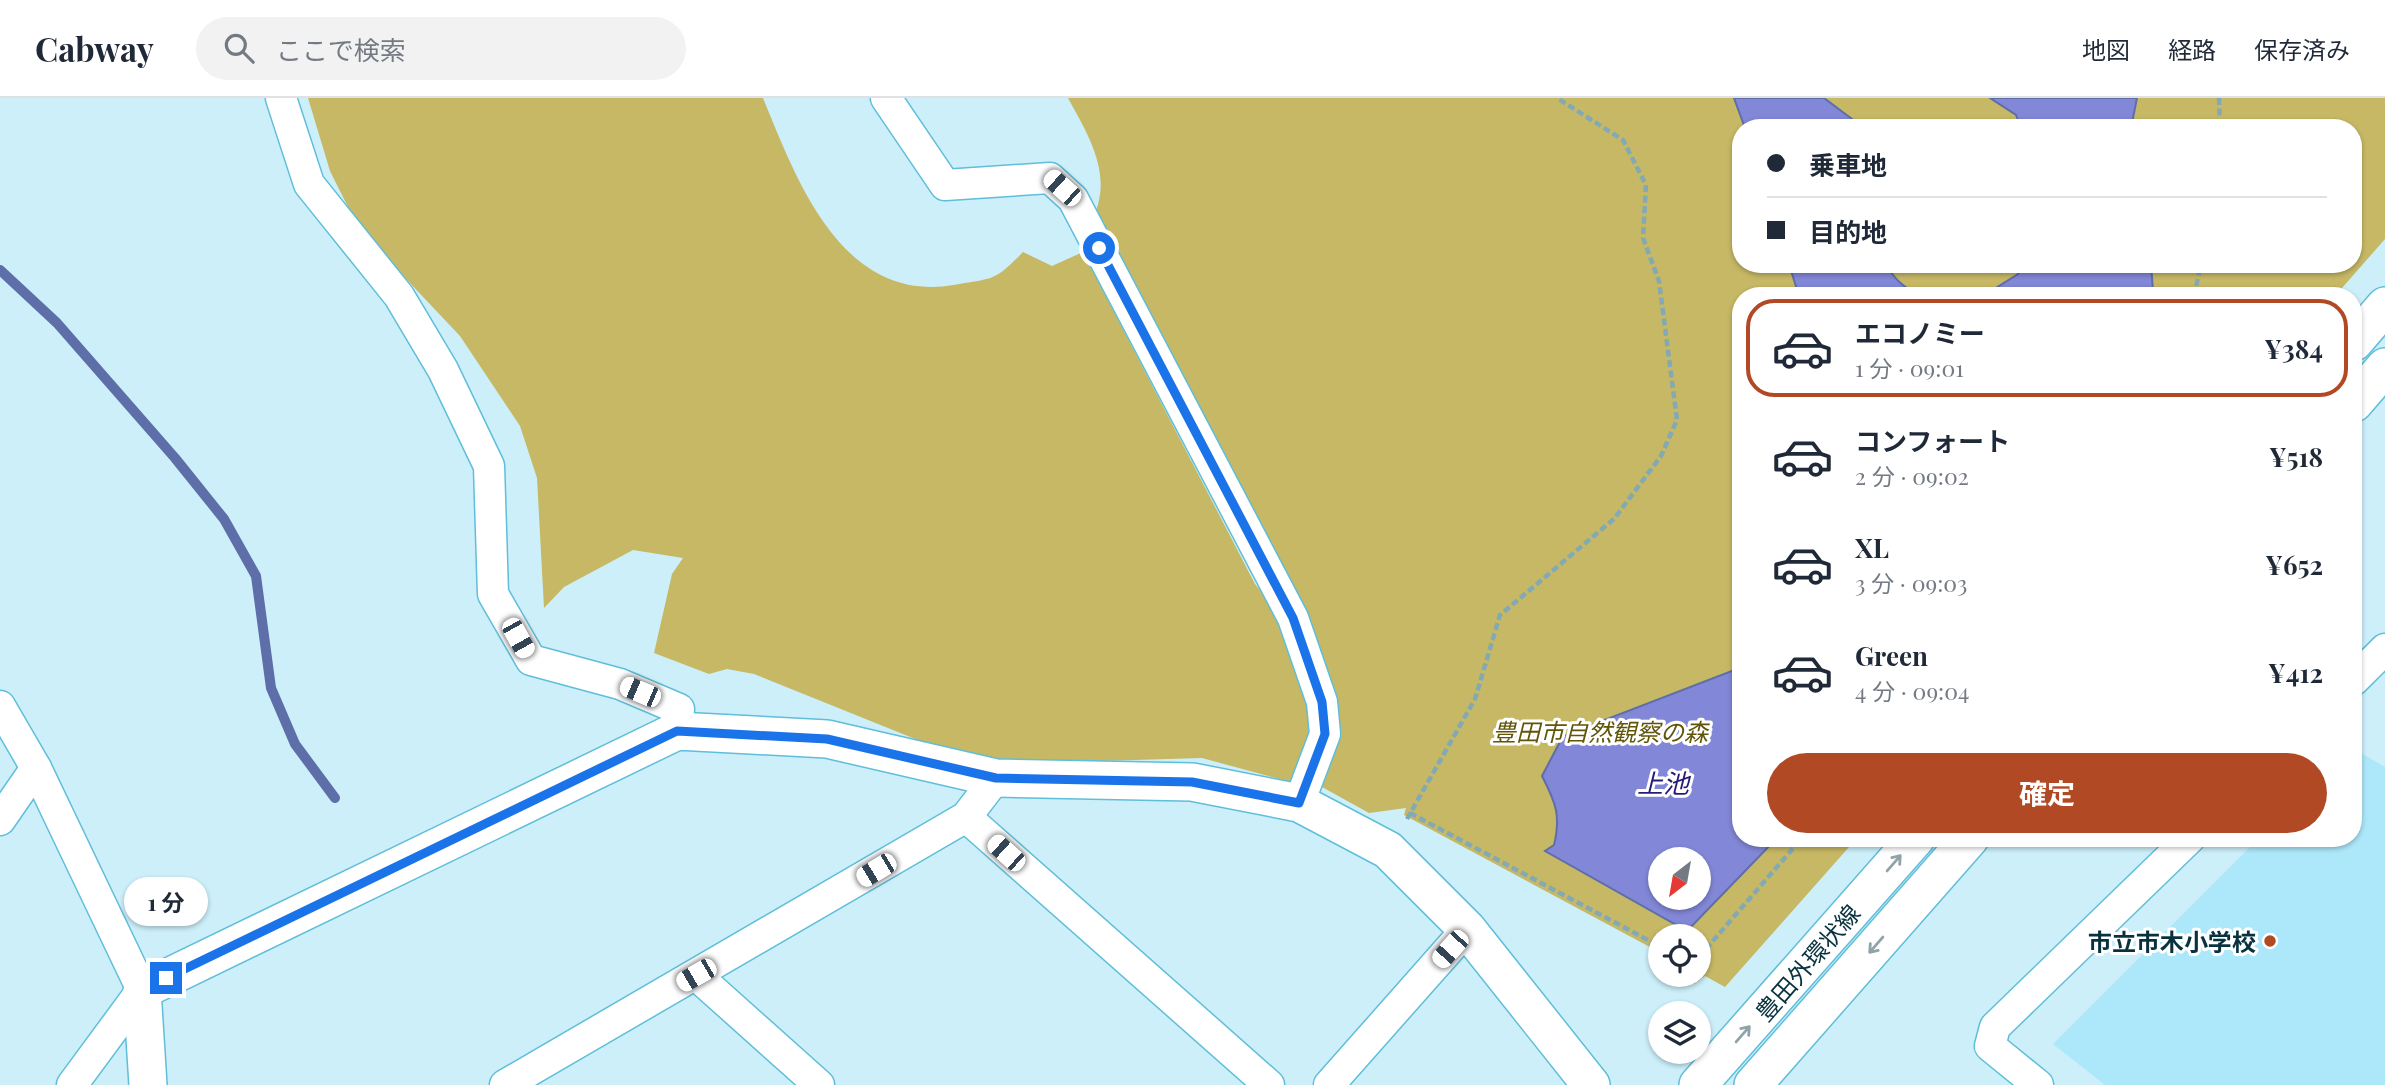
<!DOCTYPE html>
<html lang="ja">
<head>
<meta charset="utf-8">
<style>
	body { margin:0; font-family:"Playfair Display","Noto Sans JP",serif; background:#f2f2f3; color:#1f2937; height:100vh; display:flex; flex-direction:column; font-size:26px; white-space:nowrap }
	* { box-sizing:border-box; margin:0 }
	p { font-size:23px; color:#747a83 }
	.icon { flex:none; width:38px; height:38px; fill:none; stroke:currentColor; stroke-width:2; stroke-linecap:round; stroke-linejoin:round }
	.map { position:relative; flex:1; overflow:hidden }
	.drawer { position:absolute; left:1732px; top:189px; width:630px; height:560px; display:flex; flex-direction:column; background:#fff; border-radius:28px; box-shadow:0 2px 5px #0004 }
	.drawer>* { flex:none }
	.banner { position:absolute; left:1732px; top:21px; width:630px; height:154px; border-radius:28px; box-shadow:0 2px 5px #0004; display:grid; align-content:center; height:154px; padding:0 35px; background:#fff }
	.needle { width:46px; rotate:211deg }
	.fabs { position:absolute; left:1648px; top:749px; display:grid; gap:14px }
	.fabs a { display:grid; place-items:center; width:63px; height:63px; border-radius:50%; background:#fff; box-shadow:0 2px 5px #0004; font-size:35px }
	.end { position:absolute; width:32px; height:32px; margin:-16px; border:9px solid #1a73e8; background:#fff; box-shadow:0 0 0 4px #fff }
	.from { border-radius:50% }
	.bubble { position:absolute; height:49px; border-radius:24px; background:#fff; box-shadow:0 2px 5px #0004; font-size:23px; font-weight:700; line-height:49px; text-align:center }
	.car { position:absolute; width:21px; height:42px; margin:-21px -10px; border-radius:9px; box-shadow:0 0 5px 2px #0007; background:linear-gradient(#fff 24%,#345 0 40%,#fff 0 76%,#345 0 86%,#fff 0) }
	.banner b { display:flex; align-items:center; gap:24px; height:66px; font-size:26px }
	.banner b+b { border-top:2px solid #e0e1e3 }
	.banner i { width:18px; height:18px; background:#1f2937 }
	ul { padding:12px 0 0; list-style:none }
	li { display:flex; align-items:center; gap:21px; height:98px; margin:0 14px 10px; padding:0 21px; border:4px solid transparent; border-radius:28px }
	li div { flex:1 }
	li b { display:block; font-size:26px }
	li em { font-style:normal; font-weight:700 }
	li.current { border-color:#b14a24 }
	li>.icon { width:63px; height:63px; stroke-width:1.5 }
	.button { display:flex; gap:14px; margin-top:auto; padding:14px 35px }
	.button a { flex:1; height:80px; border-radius:42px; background:#b14a24; color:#fff; font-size:28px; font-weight:700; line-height:80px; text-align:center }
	header { display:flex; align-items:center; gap:42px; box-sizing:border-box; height:98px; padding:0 35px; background:#fff; border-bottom:2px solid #e0e1e3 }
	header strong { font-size:33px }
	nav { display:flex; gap:38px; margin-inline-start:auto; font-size:24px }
	.search { width:490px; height:63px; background:#f2f2f3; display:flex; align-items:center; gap:18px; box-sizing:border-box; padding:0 24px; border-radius:38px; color:#747a83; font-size:26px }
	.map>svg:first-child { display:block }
</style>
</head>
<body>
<header>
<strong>Cabway</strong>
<div class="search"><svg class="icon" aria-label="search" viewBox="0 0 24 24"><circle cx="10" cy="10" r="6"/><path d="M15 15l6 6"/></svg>ここで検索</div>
<nav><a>地図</a><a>経路</a><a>保存済み</a></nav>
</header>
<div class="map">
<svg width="2385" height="987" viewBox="0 0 2385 987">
	<rect width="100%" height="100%" fill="#cceffa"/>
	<path fill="#ade7fa" d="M2354,651L2385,669V987H2105L2053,946L2259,740H2354Z"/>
	<g fill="#c6b865" fill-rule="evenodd">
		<path d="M308,0H763C797,83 842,206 954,187C994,180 994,184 1023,154L1052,168L1083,154L1255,486L1286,524L1314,604L1315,642L1294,685L1202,660L996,666L945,653L754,576L727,571L709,576L654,555L672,476L683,460L633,452L564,489L544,510L537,380L520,328L460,238L359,131L330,73Z"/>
		<path d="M1068,0H2385V141L2335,198H1741V740H1857L1725,889L1705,878L1694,886L1673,877H1699V838H1661V855L1404,717L1406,710L1369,715L1322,689V681L1335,644L1096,113C1111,72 1087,35 1068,0ZM1741,30H2354V166H1741ZM1661,761H1699V800H1661Z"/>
	</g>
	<g fill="#8287d7" stroke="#5d6ea9" stroke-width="2" fill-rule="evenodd">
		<path d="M1734,0H1824L1856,24L1857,30H1745Z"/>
		<path d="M1990,0H2137L2131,30H2021L2016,17Z"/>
		<path d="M1789,166H1887C1892,180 1909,195 1924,198H1799Z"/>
		<path d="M2021,166H2151L2153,193L2150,198H1983L2018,176Z"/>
		<path d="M1741,559V740H1777L1687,833L1545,753L1554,747C1561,718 1556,705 1542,678L1563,638L1732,573ZM1661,761H1699V800H1661Z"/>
	</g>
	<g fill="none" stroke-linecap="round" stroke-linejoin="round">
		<path stroke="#5d6ea9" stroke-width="10" d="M0,172L57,225L175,360L224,421L256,478L271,590L295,646L335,700"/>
		<defs>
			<g id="minor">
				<path d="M281,0L309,86L399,198L443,272L489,368L493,496L531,562L620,586L679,611L677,633"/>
				<path d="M886,0L945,87L1050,80L1073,101L1293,520L1322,604L1325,636L1299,705"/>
				<path d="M2354,582L2385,551"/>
				<path d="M0,608L36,670L142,892L72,987"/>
				<path d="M966,719L1269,987"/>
				<path d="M0,722L36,670"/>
				<path d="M696,877L819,987"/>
				<path d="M505,987L966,719L996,680"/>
				<path d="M1329,987L1467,831"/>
				<path d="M2038,987L1990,948L1995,929L2190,740"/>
			</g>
			<g id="tertiary">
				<path d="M2354,244L2385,208"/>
				<path d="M2354,305L2385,269"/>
				<path d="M148,987L142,892L677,633L827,641L996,680L1192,684L1299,705L1388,752L1467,831L1591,987"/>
				<path d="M1698,987L1916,740"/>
				<path d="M1753,987L1970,740"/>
			</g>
		</defs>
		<use href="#minor" stroke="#5fbeda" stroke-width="33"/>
		<use href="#tertiary" stroke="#5fbeda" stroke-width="40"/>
		<g stroke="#83a9b4" stroke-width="4.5" stroke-dasharray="7 3.5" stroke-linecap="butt">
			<path d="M2219,0L2220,30"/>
			<path d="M2194,198L2201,166"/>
			<path d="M1410,715L1661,849"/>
			<path d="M1407,721L1475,601L1500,517L1614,421L1661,358L1677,322L1659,183L1643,140L1646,87L1623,42L1557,0"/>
			<path d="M1699,859L1802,740"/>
		</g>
		<use href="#minor" stroke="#fff" stroke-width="30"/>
		<use href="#tertiary" stroke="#fff" stroke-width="37"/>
	</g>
	<defs><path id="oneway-shaft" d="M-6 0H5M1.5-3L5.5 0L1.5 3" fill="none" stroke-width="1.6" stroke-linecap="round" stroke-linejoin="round" transform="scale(1.75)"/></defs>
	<g stroke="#8fa3a8">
		<use href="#oneway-shaft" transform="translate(1894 765) rotate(-49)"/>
		<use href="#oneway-shaft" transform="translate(1876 847) rotate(131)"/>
		<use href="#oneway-shaft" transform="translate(1743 936) rotate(-49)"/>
	</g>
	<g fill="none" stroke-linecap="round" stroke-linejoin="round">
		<path stroke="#1a73e8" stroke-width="9" d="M166,880L677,633L827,641L996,680L1192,684L1299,705L1325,636L1322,604L1293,520L1099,150"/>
	</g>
	<circle fill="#b14a24" stroke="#fff" stroke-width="2.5" cx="2270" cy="843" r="7"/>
	<g text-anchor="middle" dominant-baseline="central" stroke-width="6" stroke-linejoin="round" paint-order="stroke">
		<g font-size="24" font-style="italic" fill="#615509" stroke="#fff">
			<text x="1600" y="633">豊田市自然観察の森</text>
		</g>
		<g font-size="24" font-weight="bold" fill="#07323e" stroke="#fff" text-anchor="end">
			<text x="2256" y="843">市立市木小学校</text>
		</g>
		<g font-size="24" fill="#07323e" stroke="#fff">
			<text transform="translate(1807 864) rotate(-49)">豊田外環状線</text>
		</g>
		<g font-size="26" font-style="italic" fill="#271a77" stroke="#fff">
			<text x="1663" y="684">上池</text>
		</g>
	</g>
</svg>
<div class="fabs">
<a><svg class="needle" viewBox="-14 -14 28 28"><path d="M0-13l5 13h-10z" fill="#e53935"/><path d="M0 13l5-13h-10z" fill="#747a83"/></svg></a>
<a><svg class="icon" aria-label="locate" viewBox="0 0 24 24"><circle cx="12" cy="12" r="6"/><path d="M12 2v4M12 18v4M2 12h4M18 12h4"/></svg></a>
<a><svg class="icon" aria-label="layers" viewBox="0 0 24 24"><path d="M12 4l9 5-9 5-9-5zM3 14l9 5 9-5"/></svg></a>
</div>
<i class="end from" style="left:1099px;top:150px"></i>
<i class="end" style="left:166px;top:880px"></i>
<div class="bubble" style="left:124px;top:779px;width:84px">1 分</div>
<i class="car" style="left:1062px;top:90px;rotate:312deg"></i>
<i class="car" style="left:518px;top:540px;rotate:151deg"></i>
<i class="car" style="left:640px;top:594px;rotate:293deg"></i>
<i class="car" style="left:1006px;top:755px;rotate:312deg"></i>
<i class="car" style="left:876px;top:772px;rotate:239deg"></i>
<i class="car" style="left:1450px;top:851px;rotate:222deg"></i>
<i class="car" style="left:696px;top:877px;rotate:240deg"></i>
<div class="banner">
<b><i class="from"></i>乗車地</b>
<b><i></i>目的地</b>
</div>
<section class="drawer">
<ul>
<li class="current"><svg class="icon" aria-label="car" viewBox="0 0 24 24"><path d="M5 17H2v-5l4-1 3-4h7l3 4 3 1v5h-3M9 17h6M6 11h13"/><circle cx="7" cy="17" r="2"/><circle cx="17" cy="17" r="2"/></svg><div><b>エコノミー</b><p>1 分 · 09:01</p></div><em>¥384</em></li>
<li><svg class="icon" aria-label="car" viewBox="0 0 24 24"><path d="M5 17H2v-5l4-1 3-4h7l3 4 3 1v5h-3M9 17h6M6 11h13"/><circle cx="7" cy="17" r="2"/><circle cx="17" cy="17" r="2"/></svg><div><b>コンフォート</b><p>2 分 · 09:02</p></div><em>¥518</em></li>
<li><svg class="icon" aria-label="car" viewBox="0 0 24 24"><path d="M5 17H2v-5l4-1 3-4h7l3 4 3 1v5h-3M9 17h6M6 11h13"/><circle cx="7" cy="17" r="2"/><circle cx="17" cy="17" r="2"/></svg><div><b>XL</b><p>3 分 · 09:03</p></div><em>¥652</em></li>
<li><svg class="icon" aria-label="car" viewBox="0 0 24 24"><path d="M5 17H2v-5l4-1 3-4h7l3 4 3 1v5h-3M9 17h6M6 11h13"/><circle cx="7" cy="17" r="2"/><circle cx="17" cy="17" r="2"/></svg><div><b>Green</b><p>4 分 · 09:04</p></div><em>¥412</em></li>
</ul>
<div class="button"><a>確定</a></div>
</section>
</div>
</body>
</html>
